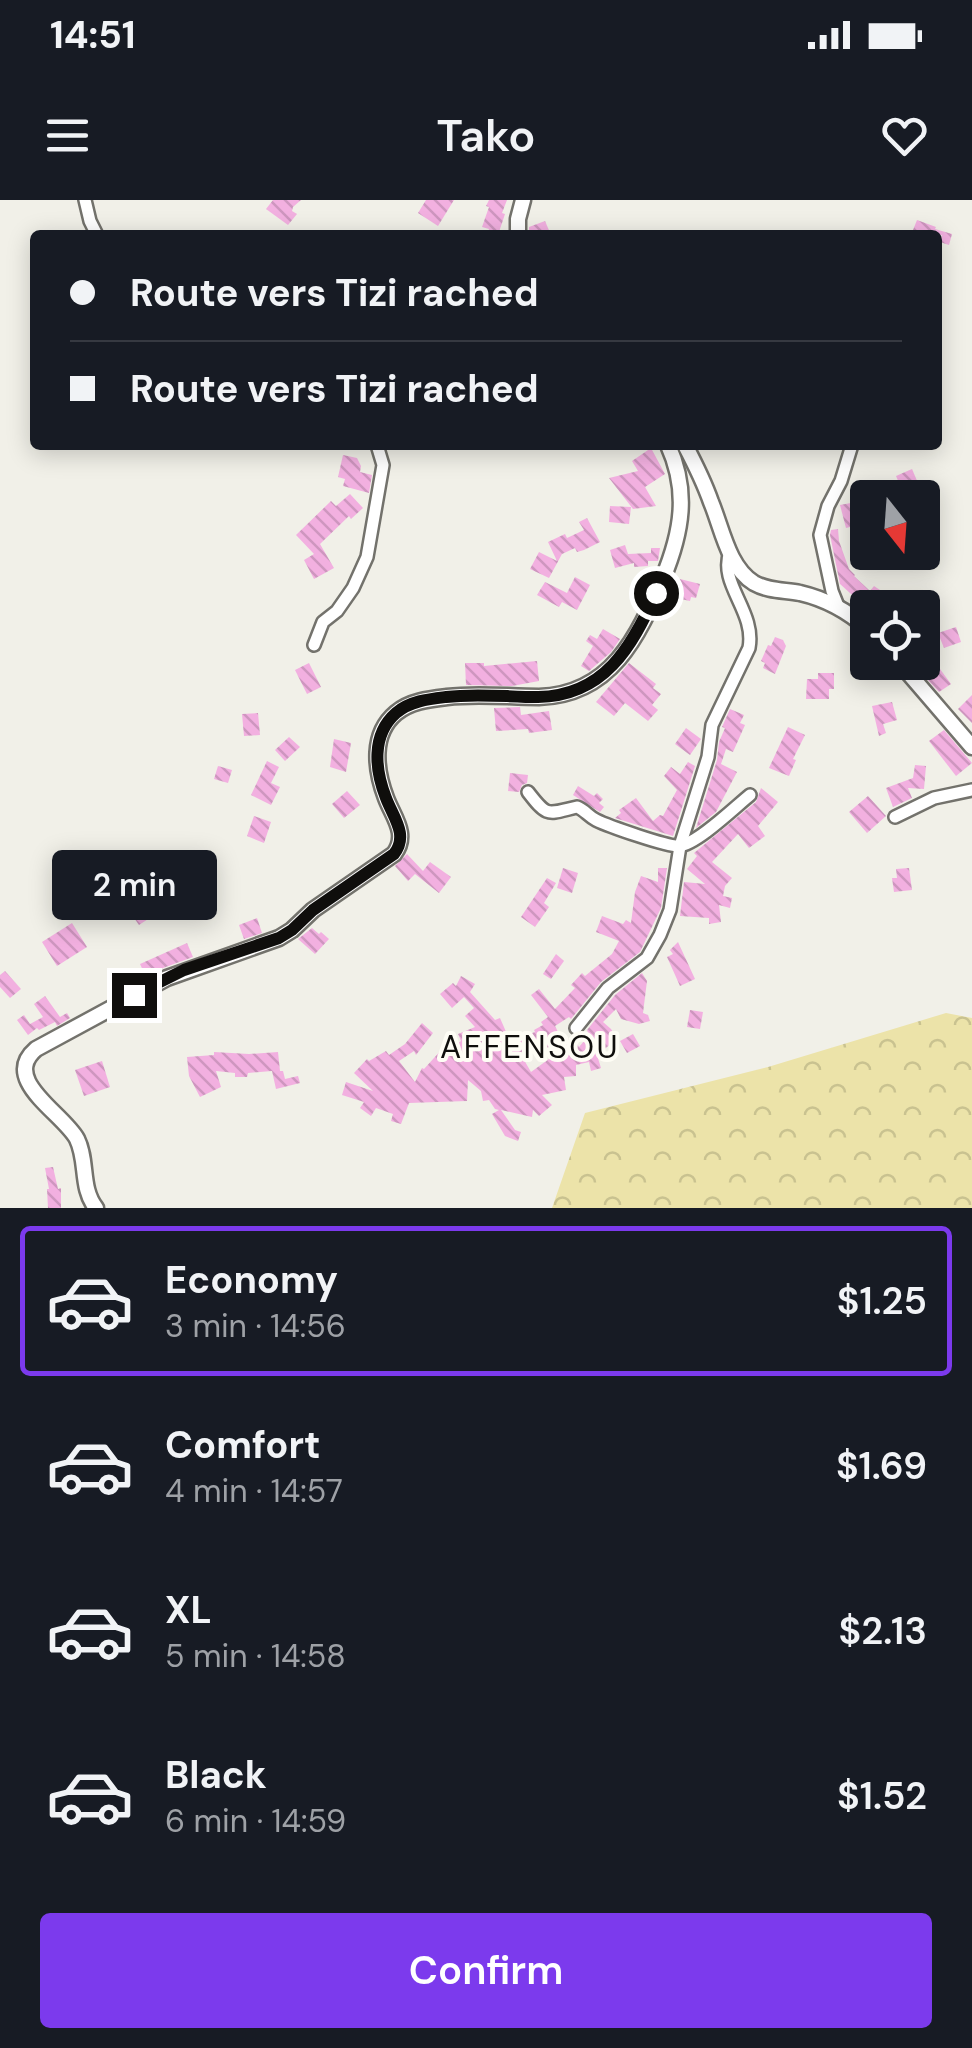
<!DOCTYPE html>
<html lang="en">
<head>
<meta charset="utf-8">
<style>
	body { margin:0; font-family:"DM Sans",sans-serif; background:#20242c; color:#f1f3f6; height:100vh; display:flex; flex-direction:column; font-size:38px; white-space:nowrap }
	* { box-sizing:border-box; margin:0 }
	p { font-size:32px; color:#9ea1a6 }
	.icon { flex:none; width:55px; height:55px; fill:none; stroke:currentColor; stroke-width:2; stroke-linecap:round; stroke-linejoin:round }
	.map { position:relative; height:1008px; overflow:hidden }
	.details { display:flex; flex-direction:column; background:#171b24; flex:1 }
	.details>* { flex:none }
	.guide { position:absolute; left:30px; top:30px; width:912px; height:220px; border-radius:10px; box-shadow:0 5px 25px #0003; display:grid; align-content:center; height:220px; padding:0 40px; background:#171b24 }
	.needle { width:65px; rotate:163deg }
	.buttons { position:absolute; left:850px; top:280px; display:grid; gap:20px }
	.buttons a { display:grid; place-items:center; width:90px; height:90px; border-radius:10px; background:#171b24; box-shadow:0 5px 25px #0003; font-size:50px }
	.end { position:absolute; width:45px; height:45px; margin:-22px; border:12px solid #0f0e0c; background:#fff; box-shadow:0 0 0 5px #fff }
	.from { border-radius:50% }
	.bubble { position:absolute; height:70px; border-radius:10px; background:#171b24; box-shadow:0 5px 25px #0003; font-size:32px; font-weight:600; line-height:70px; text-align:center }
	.guide b { display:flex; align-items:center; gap:35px; height:95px; font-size:38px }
	.guide b+b { border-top:2px solid #363941 }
	.guide i { width:25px; height:25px; background:#f1f3f6 }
	ul { padding:18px 0 0; list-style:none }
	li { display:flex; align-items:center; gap:30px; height:150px; margin:0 20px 15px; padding:0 20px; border:5px solid transparent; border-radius:10px }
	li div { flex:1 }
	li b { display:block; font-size:38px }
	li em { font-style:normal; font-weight:600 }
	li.current { border-color:#7c3aed }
	li>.icon { width:90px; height:90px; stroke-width:1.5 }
	.action { display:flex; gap:20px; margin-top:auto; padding:20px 40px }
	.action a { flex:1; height:115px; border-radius:10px; background:#7c3aed; color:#fff; font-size:40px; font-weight:600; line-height:115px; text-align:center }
	.status { display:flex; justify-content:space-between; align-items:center; height:70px; padding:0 50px; background:#171b24; direction:ltr }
	.status svg { height:28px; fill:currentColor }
	header { display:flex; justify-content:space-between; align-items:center; height:130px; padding:0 40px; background:#171b24; font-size:45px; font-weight:600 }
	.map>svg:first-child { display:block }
</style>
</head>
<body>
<div class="status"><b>14:51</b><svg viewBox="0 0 49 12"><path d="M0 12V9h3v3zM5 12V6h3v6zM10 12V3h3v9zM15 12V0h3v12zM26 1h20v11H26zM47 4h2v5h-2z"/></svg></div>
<header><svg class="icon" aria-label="menu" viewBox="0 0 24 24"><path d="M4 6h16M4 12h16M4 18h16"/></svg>Tako<svg class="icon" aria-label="heart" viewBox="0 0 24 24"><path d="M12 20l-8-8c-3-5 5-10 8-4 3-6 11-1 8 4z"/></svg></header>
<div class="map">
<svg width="972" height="1008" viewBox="0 0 972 1008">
	<defs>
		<pattern id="forest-crowns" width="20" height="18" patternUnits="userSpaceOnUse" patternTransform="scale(2.5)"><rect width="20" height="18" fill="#ece3a9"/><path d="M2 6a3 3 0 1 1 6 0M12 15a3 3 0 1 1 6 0" fill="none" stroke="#c9c290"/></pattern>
		<pattern id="building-back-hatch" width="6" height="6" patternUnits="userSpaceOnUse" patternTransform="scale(2.5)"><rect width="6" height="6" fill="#f2b0e0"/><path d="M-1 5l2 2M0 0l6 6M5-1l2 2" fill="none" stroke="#ce96bf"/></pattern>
	</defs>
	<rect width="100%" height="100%" fill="#f1f0e8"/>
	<path fill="url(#forest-crowns)" d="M946,813L972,818V1008H552L585,913L768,867Z"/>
	<g fill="url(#building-back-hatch)" fill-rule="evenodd">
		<path d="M273,0H301L293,7L292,11L297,14L288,25L266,9Z"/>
		<path d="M426,0H454L438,26L418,13Z"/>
		<path d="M489,0H507L502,13L505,14L498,35H487L489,29L482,27L489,7L486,6Z"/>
		<path d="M917,20L936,27L935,29L952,34L949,45L940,42L942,35H911Z"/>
		<path d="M545,21L551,35H529V27Z"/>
		<path d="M651,248L665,274L645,287L656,306L633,309L609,278L638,271L632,261Z"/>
		<path d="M343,255L357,258L361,266L360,272L372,275L369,293L343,286L345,279L338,277Z"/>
		<path d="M912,269L921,290L905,297L896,276Z"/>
		<path d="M350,294L363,308L351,319L349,316L320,344L334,368L314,379L304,360L314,354L296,335L331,301L336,306Z"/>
		<path d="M856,302L862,324L846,328L840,305Z"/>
		<path d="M610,306L631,307L629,324L609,322Z"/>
		<path d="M587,318L600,342L584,350L577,352L575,348L562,354L549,378L530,369L539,352L557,361L548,342L565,334L567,338L584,330L579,322Z"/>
		<path d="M838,329L839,341L849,369L855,375L854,376L870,391L874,386L883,392L872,408L866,409L860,405L861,403L840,384L830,335L831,330Z"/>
		<path d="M625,345L628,354L651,353V348H660L658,361H648V366L634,367V363L615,368L610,350Z"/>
		<path d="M575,377L590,385L577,410L562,402L559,407L537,395L545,382L567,393Z"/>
		<path d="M676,378L700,384L696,398L691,397L690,401L671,397Z"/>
		<path d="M919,392L924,408H894L892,399Z"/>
		<path d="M956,427L961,442L944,448L938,433Z"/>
		<path d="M603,429L620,439L611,452L589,471L581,466L593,446L586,441L590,435L597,439Z"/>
		<path d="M775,437L783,440L786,446L775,474L763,468L765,463L761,461L768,445L771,446Z"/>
		<path d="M537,461L539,481L512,486L466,485L465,463H484V466Z"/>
		<path d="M309,463L321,487L307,494L295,470Z"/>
		<path d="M629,463L656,484L653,488L661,494L652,505L658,510L648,521L625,503L614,516L596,502Z"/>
		<path d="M940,469L951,484L939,492L927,479Z"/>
		<path d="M818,473H834V489H829V499H806L807,479H818Z"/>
		<path d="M972,495V523L958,509Z"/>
		<path d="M892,502L897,520L883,524L886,533L879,536L872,506Z"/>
		<path d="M520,507L521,515L549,511L552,530L529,533L528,529L496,531L494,508Z"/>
		<path d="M730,509L744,515L740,523L745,525L733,552L726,549L721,564L737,572L716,612L696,628L717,560L719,542L725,528L722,527Z"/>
		<path d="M258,513L260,535L244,536L242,514Z"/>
		<path d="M788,527L805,535L793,559L796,560L789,576L769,568Z"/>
		<path d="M686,528L701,539L690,555L675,544Z"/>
		<path d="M944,530L972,563L956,576L929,541Z"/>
		<path d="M289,537L300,547L285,561L275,550Z"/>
		<path d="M334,539L351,543L346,572L330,567Z"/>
		<path d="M267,561L279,567L271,583L280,587L271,605L251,595Z"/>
		<path d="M688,562L695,566L673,636L615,618L621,613L619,610L636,598L653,621L660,615L663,616L677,590L664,576L671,567L680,574Z"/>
		<path d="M915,565L926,566L924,589L908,588L912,598L893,607L886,588L913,578Z"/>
		<path d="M218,566L232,570L228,583L214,579Z"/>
		<path d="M510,573L528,575L527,583L522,585L519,592L508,591Z"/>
		<path d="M578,586L594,596L597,593L603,599L599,603L604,607L600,612L573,595Z"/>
		<path d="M761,588L778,602L758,626L765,636L749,648L738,634L712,662L732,678L725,686L723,696L732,698L730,708L719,705L721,722L709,724V718L680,716L684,682L705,684L687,669L697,656L694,653L756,602Z"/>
		<path d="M347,591L360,605L344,618L332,604Z"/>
		<path d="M868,596L886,616L867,633L849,612Z"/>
		<path d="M254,616L271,622L264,643L247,636Z"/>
		<path d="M152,654L169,662L161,679L144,670Z"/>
		<path d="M407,654L423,671L430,662L451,677L439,693L415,674L408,681L395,666Z"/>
		<path d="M563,668L578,673L572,693L557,688Z"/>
		<path d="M658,668H667L661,708L640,752L601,782L571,819L569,817L555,826L563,842L574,837L579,847L589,835L587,830L615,795L642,773L647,781L643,813L648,815L650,821L639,824L621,819L616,809L603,822L611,829L617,839L597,855L601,868L591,871L589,862L576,865V876L564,877L566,890L542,895L552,905L539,916L533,910L532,917L501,910L515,930L521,932L518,941L505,936L492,914L499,910L495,909L489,900L483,901L481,891L468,880L467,901L409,903L401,924L391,921L393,914L376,908L371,916L360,908L364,902L342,895L346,882L373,891L354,873L367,859L369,861L386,851L389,855L405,844L422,823L433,833L416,855L414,851L399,861L415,882L422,868L424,869L444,847L448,850L461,841L458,834L475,827L465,816L474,808L464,797L452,808L440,794L453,783L456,786L461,776L475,784L470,792L495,820L500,818L510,841L535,832L534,830L543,825L541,822L548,817L531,795L539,789L555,809L575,788L571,785L582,773L585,776L612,754L619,741L596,732L602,716L623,724L626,720L631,723L635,692L641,676L658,682ZM538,847L553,856L531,872L520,853Z"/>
		<path d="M909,668L912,690L894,692L892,678H897L896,669Z"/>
		<path d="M547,678L556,683L544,703L549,707L535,727L521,717Z"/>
		<path d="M156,688L168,706L139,725L127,708Z"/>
		<path d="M257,718L262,733L244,739L239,725Z"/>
		<path d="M72,723L87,747L57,766L42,742Z"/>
		<path d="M312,728L319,734L321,732L329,739L315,754L298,739Z"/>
		<path d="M678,742L695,779L680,786L667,757L673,754L670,750Z"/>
		<path d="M187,743L193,757L163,768L146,777L140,764Z"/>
		<path d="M556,754L564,761L551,779L543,774Z"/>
		<path d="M5,771L21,789L10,798L0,787V775Z"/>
		<path d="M45,796L60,817L67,813L70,818L57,826L55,822L39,830L37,828L28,835L17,820L24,815L30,824L43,817L34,804Z"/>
		<path d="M690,810L703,812L700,829L687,827Z"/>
		<path d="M633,834L640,846L627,853L620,841Z"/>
		<path d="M214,852L249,854L278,852L280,871H283L285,879L298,876L300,883L276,889L272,871L248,873L247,877H235V873L216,871L221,887L200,897L189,876L187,857L214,855Z"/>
		<path d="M102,861L110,887L84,896L75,870Z"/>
		<path d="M53,967L58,989L61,988V1008H48L47,989H49L45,968Z"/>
	</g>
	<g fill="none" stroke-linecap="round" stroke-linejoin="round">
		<defs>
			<g id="minor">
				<path d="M85,0L90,21L97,35"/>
				<path d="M838,406L832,391L820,335L828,306L841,281L852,245"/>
				<path d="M314,445L323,422L337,411L353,388L367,357L383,265L377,245"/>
				<path d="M528,592C548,618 547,614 577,607C585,610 588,616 596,620C608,626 668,647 679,646C697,644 734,608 750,595"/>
				<path d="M895,617L934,598L972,590"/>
				<path d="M576,828L608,788L647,758L660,735L670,710L680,646L708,557L712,525L749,448C756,411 718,384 730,352"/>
			</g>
			<g id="major">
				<path d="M518,35V19L523,0"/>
				<path d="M685,245C695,264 704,282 711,302C722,328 728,367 754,383C768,391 784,390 800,393C826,399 848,411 868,429"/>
				<path d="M899,462L972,547"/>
				<path d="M96,1008C80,988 88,961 77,939C63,913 0,880 36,849L167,778L279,738L292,730L313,710L394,654C409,634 393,617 386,598C375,569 371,534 396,513C410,501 430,499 447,497C478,493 508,497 539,497C611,495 638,437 663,378C682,332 689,291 668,245"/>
			</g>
		</defs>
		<use href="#minor" stroke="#73726c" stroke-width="16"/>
		<use href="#major" stroke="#73726c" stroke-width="19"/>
		<use href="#minor" stroke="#fff" stroke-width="11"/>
		<use href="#major" stroke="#fff" stroke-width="14"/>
	</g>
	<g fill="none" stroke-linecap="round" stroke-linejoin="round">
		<path stroke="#0f0e0c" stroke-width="12" d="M134,795L184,770L279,738L292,730L313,710L394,654C409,635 393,617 386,598C375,570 371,535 396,513C410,501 429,499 446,497C477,493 507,497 538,497C604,496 632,447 656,393"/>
	</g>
	<g text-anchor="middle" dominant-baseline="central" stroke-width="8" stroke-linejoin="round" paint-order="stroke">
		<g font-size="32" letter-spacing="2.5" fill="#0f0e0c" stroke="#fefdf5">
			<text x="530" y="847">AFFENSOU</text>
		</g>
	</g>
</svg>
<div class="buttons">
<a><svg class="needle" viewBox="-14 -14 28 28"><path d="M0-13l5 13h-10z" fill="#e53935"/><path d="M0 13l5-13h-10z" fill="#9ea1a6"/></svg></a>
<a><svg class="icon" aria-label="locate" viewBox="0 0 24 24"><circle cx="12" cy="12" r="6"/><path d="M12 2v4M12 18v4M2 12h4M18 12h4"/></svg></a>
</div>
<i class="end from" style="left:656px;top:393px"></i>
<i class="end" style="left:134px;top:795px"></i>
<div class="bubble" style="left:52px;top:650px;width:165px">2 min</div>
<div class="guide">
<b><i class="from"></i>Route vers Tizi rached</b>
<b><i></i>Route vers Tizi rached</b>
</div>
</div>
<section class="details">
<ul>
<li class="current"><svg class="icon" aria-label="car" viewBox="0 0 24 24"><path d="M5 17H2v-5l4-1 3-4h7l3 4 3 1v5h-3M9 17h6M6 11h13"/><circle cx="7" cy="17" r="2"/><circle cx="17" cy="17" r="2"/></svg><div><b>Economy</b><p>3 min · 14:56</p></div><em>$1.25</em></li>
<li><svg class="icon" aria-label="car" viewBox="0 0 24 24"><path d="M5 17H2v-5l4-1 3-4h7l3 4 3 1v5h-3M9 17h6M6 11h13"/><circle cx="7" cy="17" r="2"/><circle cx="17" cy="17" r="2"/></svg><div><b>Comfort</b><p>4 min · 14:57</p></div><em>$1.69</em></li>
<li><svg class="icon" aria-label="car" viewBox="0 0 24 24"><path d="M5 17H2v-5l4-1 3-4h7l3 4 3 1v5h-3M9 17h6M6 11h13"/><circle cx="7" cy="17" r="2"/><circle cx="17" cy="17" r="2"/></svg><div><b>XL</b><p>5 min · 14:58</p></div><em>$2.13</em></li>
<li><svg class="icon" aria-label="car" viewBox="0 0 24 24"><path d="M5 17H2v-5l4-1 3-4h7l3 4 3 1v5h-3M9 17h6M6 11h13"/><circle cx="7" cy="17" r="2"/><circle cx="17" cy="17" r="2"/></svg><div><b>Black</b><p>6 min · 14:59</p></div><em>$1.52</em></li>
</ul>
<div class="action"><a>Confirm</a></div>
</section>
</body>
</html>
